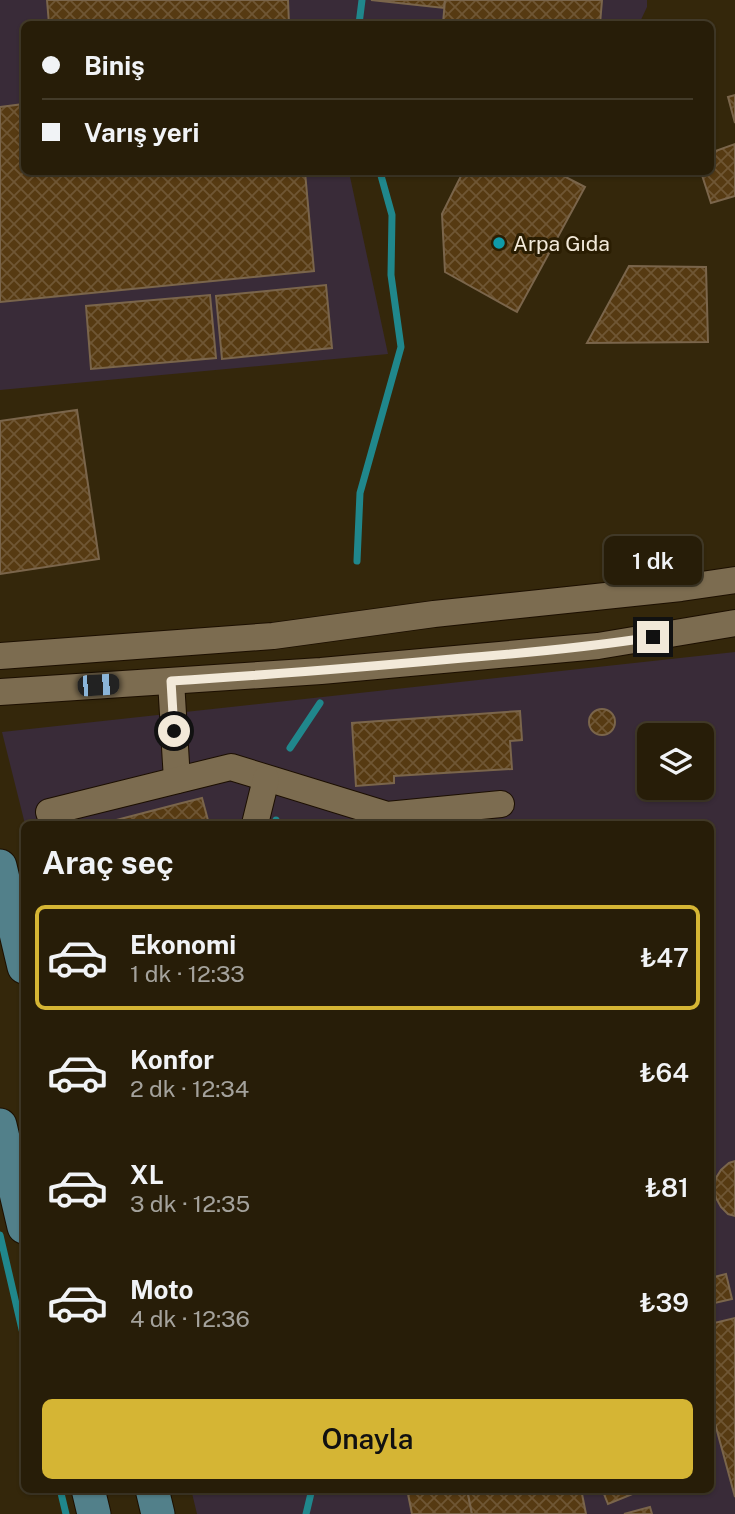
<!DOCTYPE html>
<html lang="tr">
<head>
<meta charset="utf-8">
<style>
	body { margin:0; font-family:"Public Sans",sans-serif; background:#332a16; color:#f1f3f6; height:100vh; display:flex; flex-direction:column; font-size:26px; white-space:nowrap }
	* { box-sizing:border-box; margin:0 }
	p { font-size:23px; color:#a4a29c }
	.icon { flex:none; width:38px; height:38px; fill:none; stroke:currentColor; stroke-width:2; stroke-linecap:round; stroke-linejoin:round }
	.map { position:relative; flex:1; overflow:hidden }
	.side { position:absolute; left:21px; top:821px; width:693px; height:672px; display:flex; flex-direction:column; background:#271d08; border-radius:10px; box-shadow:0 2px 5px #0004,0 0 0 2px #433b29 }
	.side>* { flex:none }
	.hud { position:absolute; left:21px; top:21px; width:693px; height:154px; border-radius:10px; box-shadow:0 2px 5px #0004,0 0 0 2px #433b29; display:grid; align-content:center; height:154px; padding:0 21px; background:#271d08 }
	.fabs { position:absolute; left:637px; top:723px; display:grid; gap:14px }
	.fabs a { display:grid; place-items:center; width:77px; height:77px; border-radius:10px; background:#271d08; box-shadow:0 2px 5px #0004,0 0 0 2px #433b29; font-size:35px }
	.end { position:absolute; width:32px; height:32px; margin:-16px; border:9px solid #f2e9d9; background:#111; box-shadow:0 0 0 4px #111 }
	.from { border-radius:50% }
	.bubble { position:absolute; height:49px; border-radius:10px; background:#271d08; box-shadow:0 2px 5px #0004,0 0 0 2px #433b29; font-size:23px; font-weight:600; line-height:49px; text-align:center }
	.car { position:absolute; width:21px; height:42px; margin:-21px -10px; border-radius:9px; box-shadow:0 0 5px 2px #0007; background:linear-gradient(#222 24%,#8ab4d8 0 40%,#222 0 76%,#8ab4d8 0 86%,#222 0) }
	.hud b { display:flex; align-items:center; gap:24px; height:66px; font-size:26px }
	.hud b+b { border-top:2px solid #433b29 }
	.hud i { width:18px; height:18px; background:#f1f3f6 }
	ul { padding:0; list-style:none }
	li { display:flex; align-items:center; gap:21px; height:105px; margin:0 14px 10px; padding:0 7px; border:4px solid transparent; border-radius:10px }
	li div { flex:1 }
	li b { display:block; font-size:26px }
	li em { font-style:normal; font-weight:600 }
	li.active { border-color:#d5b534 }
	li>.icon { width:63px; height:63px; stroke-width:1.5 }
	h2 { padding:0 21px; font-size:32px; line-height:84px }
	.button { display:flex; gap:14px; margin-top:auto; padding:14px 21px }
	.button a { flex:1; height:80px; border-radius:10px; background:#d5b534; color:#111; font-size:28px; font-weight:600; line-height:80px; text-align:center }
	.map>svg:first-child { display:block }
</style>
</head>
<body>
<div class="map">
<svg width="735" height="1514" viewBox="0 0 735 1514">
	<defs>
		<pattern id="building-cross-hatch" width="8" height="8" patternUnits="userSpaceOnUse" patternTransform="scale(1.75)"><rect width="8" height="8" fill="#563a12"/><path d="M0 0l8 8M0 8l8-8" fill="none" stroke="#6f5634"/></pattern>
	</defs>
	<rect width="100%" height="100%" fill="#34270b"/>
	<g fill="#392b38" fill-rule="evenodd">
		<path d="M0,0H647V7L639,24H24V172H349L388,354L0,390Z"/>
		<path d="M735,652V1514H197L191,1489H710V824H25L2,732ZM649,735H702V788H649Z"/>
	</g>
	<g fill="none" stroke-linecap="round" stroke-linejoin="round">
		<g stroke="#20878c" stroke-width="7">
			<path d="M359,24L362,0"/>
			<path d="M357,561L360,493L401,347L391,275L392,215L380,172"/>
			<path d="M290,748L320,703"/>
			<path d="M276,824V820"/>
			<path d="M0,1235L24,1338"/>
			<path d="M60,1489L66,1514"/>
			<path d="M306,1514L312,1489"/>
		</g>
	</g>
	<g fill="url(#building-cross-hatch)" stroke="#7a654b" stroke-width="2">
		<path d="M47,0H288L289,24H49Z"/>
		<path d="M371,0H445L444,8Z"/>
		<path d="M445,0H602L600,24H443Z"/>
		<path d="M735,95V123L728,97Z"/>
		<path d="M24,104V172H305L314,271L0,302V107Z"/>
		<path d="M735,144V196L711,203L701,172H710V153Z"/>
		<path d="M463,172H556L585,187L517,312L445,272L442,214Z"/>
		<path d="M629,266L706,267L708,342L587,343Z"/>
		<path d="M326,285L332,348L222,359L216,296Z"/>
		<path d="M210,295L216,358L91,369L86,306Z"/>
		<path d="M77,410L99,559L0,574V421Z"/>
		<circle cx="602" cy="722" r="13"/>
		<path d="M520,711L522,740L510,741L512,769L394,776V783L356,786L352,723Z"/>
		<path d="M202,798L209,824H101L178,804Z"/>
		<path d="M735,1161V1216L728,1214L721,1207L716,1198L714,1188L716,1178L721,1170L729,1163Z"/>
		<path d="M726,1274L732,1299L710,1304V1278Z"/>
		<path d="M735,1318V1497L710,1405V1324Z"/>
		<path d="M407,1489H467L472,1514H412Z"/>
		<path d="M467,1489H581L586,1514H472Z"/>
		<path d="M602,1489H639L640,1491L608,1504Z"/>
		<path d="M650,1507L652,1514H624Z"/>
	</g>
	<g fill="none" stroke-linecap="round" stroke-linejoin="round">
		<defs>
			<g id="minor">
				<path d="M0,656L273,636L434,614L681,588L735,580"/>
				<path d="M171,681L177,780"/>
				<path d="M0,692L321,671L598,646L735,623"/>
				<path d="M53,824L49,812L231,767L387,815L501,804"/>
				<path d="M255,824L266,779"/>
			</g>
			<g id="major">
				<path d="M0,866L24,967"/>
				<path d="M0,1125L24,1227"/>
				<path d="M88,1489L94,1514"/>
				<path d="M152,1489L158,1514"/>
			</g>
		</defs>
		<use href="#minor" stroke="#1c0f00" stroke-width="28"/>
		<use href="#major" stroke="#1c0f00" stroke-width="35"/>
		<use href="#minor" stroke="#7c6c50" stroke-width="26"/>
		<use href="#major" stroke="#52808a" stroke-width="33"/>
	</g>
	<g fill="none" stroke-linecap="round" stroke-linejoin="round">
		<path stroke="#f2e9d9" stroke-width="9" d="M174,731L171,681C268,675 365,667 463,658C526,653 590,647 653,637"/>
	</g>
	<circle fill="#0f9aa8" stroke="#2a1d02" stroke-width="2.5" cx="499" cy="243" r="7"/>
	<g text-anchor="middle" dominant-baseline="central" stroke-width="6" stroke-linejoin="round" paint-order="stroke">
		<g font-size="21" fill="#f2e9d9" stroke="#2a1d02" text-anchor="start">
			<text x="513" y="243">Arpa Gıda</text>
		</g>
	</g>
</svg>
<div class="fabs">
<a><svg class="icon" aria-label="layers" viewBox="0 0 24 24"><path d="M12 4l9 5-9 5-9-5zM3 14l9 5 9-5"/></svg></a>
</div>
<i class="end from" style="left:174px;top:731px"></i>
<i class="end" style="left:653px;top:637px"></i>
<div class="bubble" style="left:604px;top:536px;width:98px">1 dk</div>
<i class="car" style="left:98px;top:685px;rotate:86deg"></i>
<div class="hud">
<b><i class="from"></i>Biniş</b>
<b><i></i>Varış yeri</b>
</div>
<section class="side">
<h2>Araç seç</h2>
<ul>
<li class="active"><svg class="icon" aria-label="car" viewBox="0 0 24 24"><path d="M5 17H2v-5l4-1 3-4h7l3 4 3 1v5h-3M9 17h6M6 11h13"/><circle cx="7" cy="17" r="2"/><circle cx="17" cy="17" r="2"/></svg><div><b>Ekonomi</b><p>1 dk · 12:33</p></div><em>₺47</em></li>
<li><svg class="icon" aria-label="car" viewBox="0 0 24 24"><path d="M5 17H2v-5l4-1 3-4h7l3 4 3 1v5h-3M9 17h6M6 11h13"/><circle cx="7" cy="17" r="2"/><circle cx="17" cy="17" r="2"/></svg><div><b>Konfor</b><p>2 dk · 12:34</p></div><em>₺64</em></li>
<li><svg class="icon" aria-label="car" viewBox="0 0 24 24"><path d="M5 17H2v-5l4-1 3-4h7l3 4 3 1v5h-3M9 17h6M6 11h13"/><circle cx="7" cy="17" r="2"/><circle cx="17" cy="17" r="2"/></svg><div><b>XL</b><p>3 dk · 12:35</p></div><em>₺81</em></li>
<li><svg class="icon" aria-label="car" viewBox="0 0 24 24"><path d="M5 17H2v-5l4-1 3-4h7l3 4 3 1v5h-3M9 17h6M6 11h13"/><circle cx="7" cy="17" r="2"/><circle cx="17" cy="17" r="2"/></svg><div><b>Moto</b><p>4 dk · 12:36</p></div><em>₺39</em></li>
</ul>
<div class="button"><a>Onayla</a></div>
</section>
</div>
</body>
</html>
